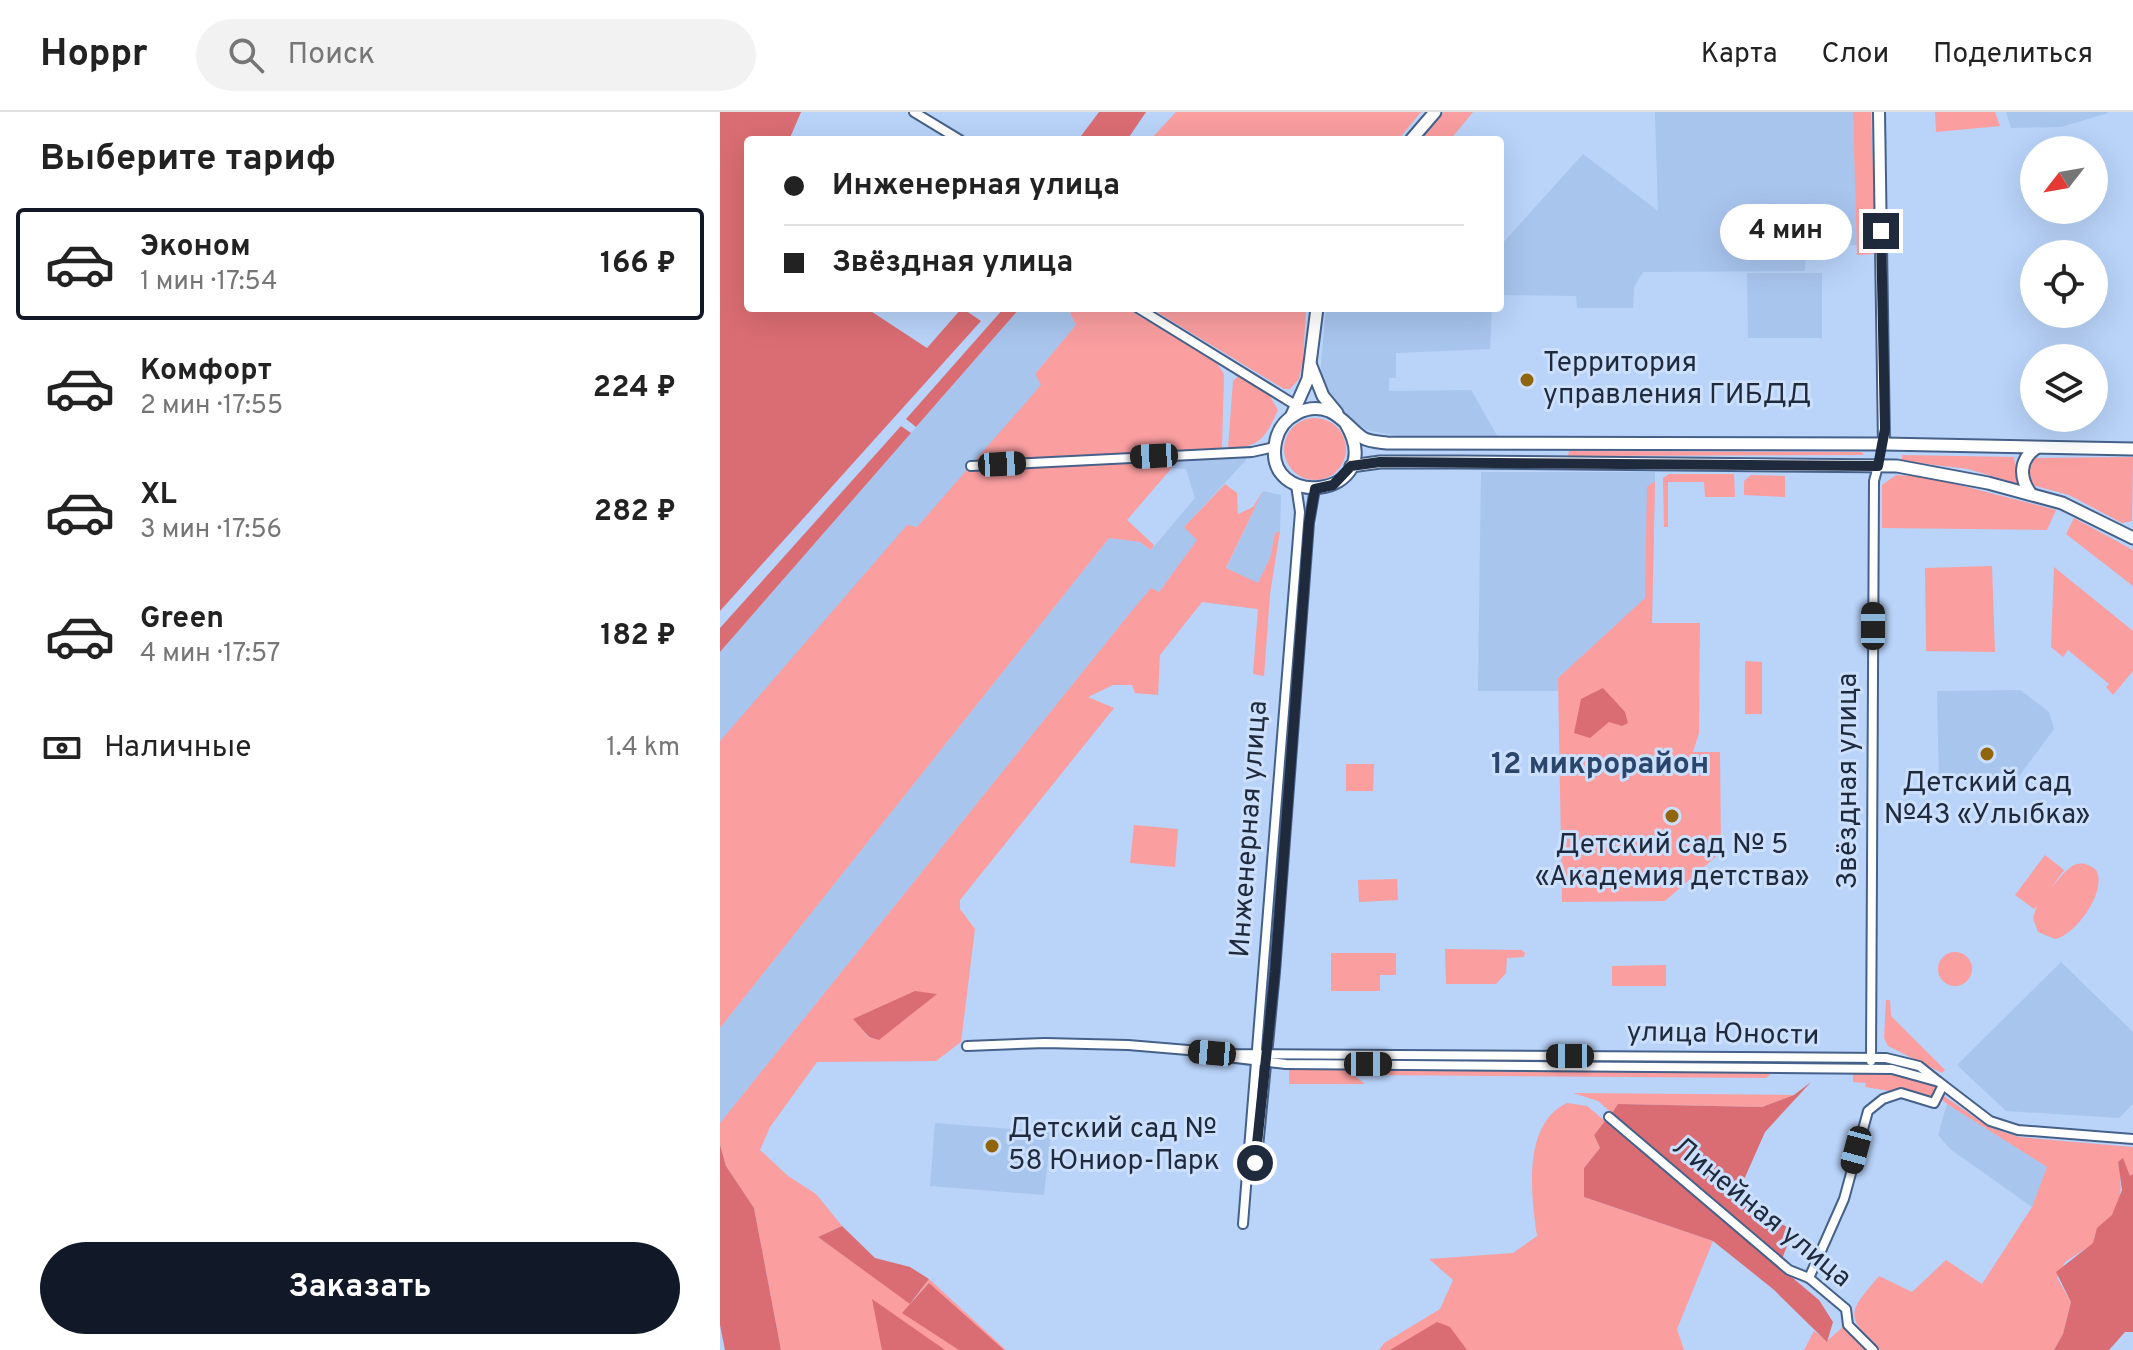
<!DOCTYPE html>
<html lang="ru">
<head>
<meta charset="utf-8">
<style>
	body { margin:0; font-family:Overpass,sans-serif; background:#f2f2f2; color:#222; height:100vh; display:flex; flex-direction:column; font-size:30px; white-space:nowrap }
	* { box-sizing:border-box; margin:0 }
	p { font-size:26px; color:#767676 }
	.icon { flex:none; width:44px; height:44px; fill:none; stroke:currentColor; stroke-width:2; stroke-linecap:round; stroke-linejoin:round }
	.map { position:relative; flex:1; overflow:hidden }
	.details { display:flex; flex-direction:column; background:#fff; width:720px }
	.details>* { flex:none }
	.hud { position:absolute; left:24px; top:24px; width:760px; height:176px; border-radius:8px; box-shadow:0 8px 32px #0002; display:grid; align-content:center; height:176px; padding:0 40px; background:#fff }
	.needle { width:52px; rotate:239deg }
	.buttons { position:absolute; left:1300px; top:24px; display:grid; gap:16px }
	.buttons a { display:grid; place-items:center; width:88px; height:88px; border-radius:50%; background:#fff; box-shadow:0 8px 32px #0002; font-size:40px }
	.end { position:absolute; width:36px; height:36px; margin:-18px; border:10px solid #1f2b3d; background:#fff; box-shadow:0 0 0 4px #fff }
	.from { border-radius:50% }
	.bubble { position:absolute; height:56px; border-radius:28px; background:#fff; box-shadow:0 8px 32px #0002; font-size:26px; font-weight:700; line-height:56px; text-align:center }
	.car { position:absolute; width:24px; height:48px; margin:-24px -12px; border-radius:10px; box-shadow:0 0 6px 2px #0007; background:linear-gradient(#222 24%,#8ab4d8 0 40%,#222 0 76%,#8ab4d8 0 86%,#222 0) }
	.hud b { display:flex; align-items:center; gap:28px; height:76px; font-size:30px }
	.hud b+b { border-top:2px solid #e0e0e0 }
	.hud i { width:20px; height:20px; background:#222 }
	ul { padding:0; list-style:none }
	li { display:flex; align-items:center; gap:24px; height:112px; margin:0 16px 12px; padding:0 24px; border:4px solid transparent; border-radius:8px }
	li div { flex:1 }
	li b { display:block; font-size:30px }
	li em { font-style:normal; font-weight:700 }
	li.on { border-color:#111827 }
	li>.icon { width:72px; height:72px; stroke-width:1.5 }
	h2 { padding:0 40px; font-size:36px; line-height:96px }
	.pay { display:flex; align-items:center; gap:20px; height:88px; padding:0 40px; font-size:30px }
	.pay p { margin-inline-start:auto }
	.button { display:flex; gap:16px; margin-top:auto; padding:16px 40px }
	.button a { flex:1; height:92px; border-radius:48px; background:#111827; color:#fff; font-size:32px; font-weight:700; line-height:92px; text-align:center }
	header { display:flex; align-items:center; gap:48px; box-sizing:border-box; height:112px; padding:0 40px; background:#fff; border-bottom:2px solid #e0e0e0 }
	header strong { font-size:38px }
	nav { display:flex; gap:44px; margin-inline-start:auto; font-size:28px }
	.search { width:560px; height:72px; background:#f2f2f2; display:flex; align-items:center; gap:20px; box-sizing:border-box; padding:0 28px; border-radius:44px; color:#767676; font-size:30px }
	main { display:flex; flex:1; min-height:0 }
	.map>svg:first-child { display:block }
</style>
</head>
<body>
<header>
<strong>Hoppr</strong>
<div class="search"><svg class="icon" aria-label="search" viewBox="0 0 24 24"><circle cx="10" cy="10" r="6"/><path d="M15 15l6 6"/></svg>Поиск</div>
<nav><a>Карта</a><a>Слои</a><a>Поделиться</a></nav>
</header>
<main>
<section class="details">
<h2>Выберите тариф</h2>
<ul>
<li class="on"><svg class="icon" aria-label="car" viewBox="0 0 24 24"><path d="M5 17H2v-5l4-1 3-4h7l3 4 3 1v5h-3M9 17h6M6 11h13"/><circle cx="7" cy="17" r="2"/><circle cx="17" cy="17" r="2"/></svg><div><b>Эконом</b><p>1 мин · 17:54</p></div><em>166 ₽</em></li>
<li><svg class="icon" aria-label="car" viewBox="0 0 24 24"><path d="M5 17H2v-5l4-1 3-4h7l3 4 3 1v5h-3M9 17h6M6 11h13"/><circle cx="7" cy="17" r="2"/><circle cx="17" cy="17" r="2"/></svg><div><b>Комфорт</b><p>2 мин · 17:55</p></div><em>224 ₽</em></li>
<li><svg class="icon" aria-label="car" viewBox="0 0 24 24"><path d="M5 17H2v-5l4-1 3-4h7l3 4 3 1v5h-3M9 17h6M6 11h13"/><circle cx="7" cy="17" r="2"/><circle cx="17" cy="17" r="2"/></svg><div><b>XL</b><p>3 мин · 17:56</p></div><em>282 ₽</em></li>
<li><svg class="icon" aria-label="car" viewBox="0 0 24 24"><path d="M5 17H2v-5l4-1 3-4h7l3 4 3 1v5h-3M9 17h6M6 11h13"/><circle cx="7" cy="17" r="2"/><circle cx="17" cy="17" r="2"/></svg><div><b>Green</b><p>4 мин · 17:57</p></div><em>182 ₽</em></li>
</ul>
<div class="pay"><svg class="icon" aria-label="cash" viewBox="0 0 24 24"><path d="M3 7h18v10H3z"/><circle cx="12" cy="12" r="2"/></svg>Наличные<p>1.4 km</p></div>
<div class="button"><a>Заказать</a></div>
</section>
<div class="map">
<svg width="1413" height="1238" viewBox="0 0 1413 1238">
	<rect width="100%" height="100%" fill="#b9d3f9"/>
	<g fill="#a8c5ee">
		<path d="M935,0H1133L1137,133L1086,134L1085,159L923,160L914,175L913,196H857L856,184L780,183V134L863,42L938,99Z"/>
		<path d="M1286,0H1388V1L1341,15L1291,16Z"/>
		<path d="M1027,161H1102V226H1028Z"/>
		<path d="M300,196H347L356,213L315,262L322,273L197,416L0,629V540Z"/>
		<path d="M606,196H772L770,237L676,241V266H669V279L751,278L779,327L687,326L647,318L627,305L616,294L600,263Z"/>
		<path d="M525,336L526,348L464,415L478,428L438,481L410,501L0,1011V916L389,426L420,430L431,438L475,386L466,357L448,356L455,339Z"/>
		<path d="M761,360H935L932,511L910,500L838,566V579H758Z"/>
		<path d="M543,379L561,383L560,419L555,422L550,446L538,471L506,457Z"/>
		<path d="M1300,578L1329,600L1334,617L1297,667L1219,669L1217,579Z"/>
		<path d="M1341,850L1413,920V992L1399,1006L1286,999L1237,953Z"/>
		<path d="M1227,992L1327,1055L1312,1095L1230,1037L1218,1023Z"/>
		<path d="M215,1011L331,1020L324,1083L210,1074Z"/>
	</g>
	<g fill="#fa9ea0" fill-rule="evenodd">
		<path d="M456,0H701L678,28H430Z"/>
		<path d="M724,0H753L730,28H701Z"/>
		<path d="M1133,0H1151L1156,142L1137,143Z"/>
		<path d="M1215,0H1275L1280,14L1216,20Z"/>
		<path d="M354,196H406L496,250L504,262L502,337L455,339L450,358L407,408L434,433L431,438L420,430L389,426L0,916V629L187,413L197,415L321,273L315,262L356,213L350,201Z"/>
		<path d="M430,196H586L583,249L579,267L570,277H564Z"/>
		<path d="M518,264L548,281L558,298C545,326 540,336 508,336L513,269Z"/>
		<circle cx="595" cy="337" r="31"/>
		<path d="M849,339L1142,340L1144,343L848,344Z"/>
		<path d="M1182,343L1294,345L1298,372L1248,357L1182,349Z"/>
		<path d="M1413,345L1412,409L1402,411L1349,383L1312,373L1307,366L1312,346Z"/>
		<path d="M949,362H1014L1015,385H985L984,370H948V415H944L943,366Z"/>
		<path d="M1031,363L1065,364V385L1024,383V369Z"/>
		<path d="M1176,363L1208,365L1336,398L1327,418L1162,416V373Z"/>
		<path d="M935,369L932,511H980L979,621L973,640H1000L1001,740L945,789L842,790L838,566L925,486L927,375Z"/>
		<path d="M505,372L517,381L518,402L533,395L543,379L506,456L538,471L550,446L555,421L560,419L550,482L544,564L533,562L538,497L482,490L440,543L438,583L415,581L412,573H393L368,585L394,596L240,788V797L255,817L241,930L216,949L97,950L50,1015L40,1038L68,1064L96,1082L122,1114L98,1125L191,1192L209,1167L286,1238H61L34,1096L6,1054L0,1033V1011L410,501L431,476L439,480L477,428L464,415ZM216,882L183,909L149,926L134,907Z"/>
		<path d="M1354,406L1413,438V474L1346,422Z"/>
		<path d="M1272,454L1275,540L1206,539L1205,456Z"/>
		<path d="M1334,455L1413,519V559L1393,583L1386,575L1389,572L1348,538L1343,545L1331,535Z"/>
		<path d="M1025,549L1042,550V602H1025Z"/>
		<path d="M626,652H654L653,679H626Z"/>
		<path d="M414,713L458,717L455,755L410,751Z"/>
		<path d="M1325,743L1344,758L1331,776C1345,761 1355,741 1376,758C1388,778 1356,823 1335,827L1318,820L1313,806L1317,794L1314,797L1295,783Z"/>
		<path d="M677,767L678,788L639,790L638,768Z"/>
		<path d="M725,837L802,838L805,841L804,845L787,846L786,861L776,872H726Z"/>
		<circle cx="1235" cy="857" r="17"/>
		<path d="M611,841H676V863H660V879H611Z"/>
		<path d="M946,853V874H892V854Z"/>
		<path d="M1166,888H1170L1171,904L1225,958L1222,961L1168,934L1164,926Z"/>
		<path d="M655,955L1049,960L1050,963L1046,966L655,963L652,959Z"/>
		<path d="M569,956L627,958L645,972H569Z"/>
		<path d="M1133,960L1179,961L1211,972L1216,975L1211,986L1145,975L1146,971L1133,970Z"/>
		<path d="M853,981L1074,983L1042,995L898,992L892,1001L878,989Z"/>
		<path d="M1224,984L1269,1015L1299,1025L1413,1035V1062L1410,1065L1403,1047L1398,1050C1401,1070 1404,1089 1390,1106C1382,1116 1374,1117 1374,1131L1345,1150L1337,1166L1351,1190L1343,1222L1334,1238H1160C1124,1203 1128,1201 1159,1164L1192,1180L1226,1148L1262,1172L1312,1095L1327,1055L1227,992L1220,986Z"/>
		<path d="M847,991L867,994L885,1009L874,1023L880,1036L864,1056V1085L993,1129L957,1217L964,1238H659L664,1231L720,1197L733,1168L709,1147L793,1141L817,1124C811,1083 802,1012 847,991Z"/>
		<path d="M1123,1215L1147,1238H1084L1094,1219L1107,1229Z"/>
	</g>
	<g fill="#da6d73">
		<path d="M0,0H81L69,28H28V196H146L207,236L242,196L261,209L0,499Z"/>
		<path d="M379,0H426L407,28H358Z"/>
		<path d="M284,196H300L196,315L186,307Z"/>
		<path d="M181,314L191,321L0,540V516Z"/>
		<path d="M883,576L905,600L908,611L902,614L889,610L870,626L854,621L861,587Z"/>
		<path d="M195,879L217,882L159,928L149,925L133,907Z"/>
		<path d="M1091,970L1045,1020L1015,1088L1073,1118L1062,1147L892,1001L898,992L1042,995L1074,983Z"/>
		<path d="M885,1009L1099,1188L1113,1210L1107,1230L1053,1177L993,1129L864,1085V1056L880,1036L874,1023Z"/>
		<path d="M0,1033L6,1054L34,1096L61,1238H5L0,1213Z"/>
		<path d="M1403,1046L1410,1064L1413,1062V1220H1405L1389,1238H1334L1343,1222L1351,1190L1336,1160L1373,1131L1377,1116L1392,1103L1402,1078L1398,1050Z"/>
		<path d="M122,1114L155,1146L190,1155L209,1167L190,1192L98,1125Z"/>
		<path d="M209,1171L284,1238H239L182,1201Z"/>
		<path d="M152,1187L225,1238H162Z"/>
		<path d="M717,1210L730,1215L747,1238H670Z"/>
	</g>
	<g fill="none" stroke-linecap="round" stroke-linejoin="round">
		<defs>
			<g id="minor">
				<path d="M194,0L240,28"/>
				<path d="M418,196L577,294"/>
				<path d="M251,354L532,340L555,335"/>
				<path d="M247,934L325,931L408,933L516,942L1166,946L1199,954L1219,970"/>
				<path d="M507,945L566,952L1172,957L1219,970L1270,1009L1298,1018L1413,1027"/>
				<path d="M1151,949L1154,369L1158,354"/>
				<path d="M889,1005L1069,1158L1089,1166L1126,1197L1128,1213L1153,1238"/>
				<path d="M529,1061L537,1046L555,860L589,411L595,377"/>
				<path d="M523,1112L580,400L576,373"/>
				<path d="M1089,1166L1124,1087L1148,999L1163,987L1181,981L1214,991L1223,973"/>
			</g>
			<path id="tertiary" d="M1159,0L1164,332"/>
			<g id="secondary">
				<path d="M691,28L715,0"/>
				<path d="M591,254L603,284L617,301"/>
				<path d="M572,303L588,267L597,196"/>
				<path d="M626,312C670,387 539,400 556,328C561,305 587,291 609,299C623,305 631,318 643,326C650,330 659,330 667,331L1164,332L1413,337"/>
				<path d="M631,354L660,350H741L1177,354L1268,371L1342,391L1413,426"/>
				<path d="M1311,382C1299,366 1299,348 1316,336"/>
			</g>
		</defs>
		<use href="#minor" stroke="#45618a" stroke-width="12"/>
		<use href="#tertiary" stroke="#45618a" stroke-width="14"/>
		<use href="#secondary" stroke="#45618a" stroke-width="15"/>
		<use href="#minor" stroke="#fff" stroke-width="8"/>
		<use href="#tertiary" stroke="#fff" stroke-width="10"/>
		<use href="#secondary" stroke="#fff" stroke-width="11"/>
	</g>
	<g fill="none" stroke-linecap="round" stroke-linejoin="round">
		<path stroke="#1f2b3d" stroke-width="10" d="M535,1051L555,860L589,411L595,377L613,373L631,354L660,350L1158,354L1165,317L1161,119"/>
	</g>
	<g fill="#90650c" stroke="#cce0fd" stroke-width="3">
		<circle cx="807" cy="268" r="8"/>
		<circle cx="1267" cy="642" r="8"/>
		<circle cx="952" cy="704" r="8"/>
		<circle cx="272" cy="1034" r="8"/>
	</g>
	<g text-anchor="middle" dominant-baseline="central" stroke-width="6" stroke-linejoin="round" paint-order="stroke">
		<g font-size="28" fill="#1f2b3d" stroke="#cce0fd" text-anchor="start">
			<text x="823" y="252">Территория<tspan x="823" dy="32">управления ГИБДД</tspan></text>
			<text x="1267" y="672" text-anchor="middle">Детский сад<tspan x="1267" dy="32">№43 «Улыбка»</tspan></text>
			<text x="952" y="734" text-anchor="middle">Детский сад № 5<tspan x="952" dy="32">«Академия детства»</tspan></text>
			<text x="288" y="1018">Детский сад №<tspan x="288" dy="32">58 Юниор-Парк</tspan></text>
		</g>
		<g font-size="28" fill="#1f2b3d" stroke="#cce0fd">
			<text transform="translate(1129 669) rotate(-90)">Звёздная улица</text>
			<text transform="translate(530 717) rotate(-86)">Инженерная улица</text>
			<text transform="translate(1003 923) rotate(1)">улица Юности</text>
			<text transform="translate(1041 1101) rotate(39)">Линейная улица</text>
		</g>
		<g font-size="30" font-weight="bold" fill="#2b466d" stroke="#cce0fd">
			<text x="880" y="653">12 микрорайон</text>
		</g>
	</g>
</svg>
<div class="buttons">
<a><svg class="needle" viewBox="-14 -14 28 28"><path d="M0-13l5 13h-10z" fill="#e53935"/><path d="M0 13l5-13h-10z" fill="#767676"/></svg></a>
<a><svg class="icon" aria-label="locate" viewBox="0 0 24 24"><circle cx="12" cy="12" r="6"/><path d="M12 2v4M12 18v4M2 12h4M18 12h4"/></svg></a>
<a><svg class="icon" aria-label="layers" viewBox="0 0 24 24"><path d="M12 4l9 5-9 5-9-5zM3 14l9 5 9-5"/></svg></a>
</div>
<i class="end from" style="left:535px;top:1051px"></i>
<i class="end" style="left:1161px;top:119px"></i>
<div class="bubble" style="left:1000px;top:92px;width:132px">4 мин</div>
<i class="car" style="left:434px;top:344px;rotate:267deg"></i>
<i class="car" style="left:282px;top:352px;rotate:87deg"></i>
<i class="car" style="left:1153px;top:514px;rotate:0deg"></i>
<i class="car" style="left:492px;top:941px;rotate:275deg"></i>
<i class="car" style="left:850px;top:944px;rotate:270deg"></i>
<i class="car" style="left:648px;top:952px;rotate:90deg"></i>
<i class="car" style="left:1136px;top:1038px;rotate:195deg"></i>
<div class="hud">
<b><i class="from"></i>Инженерная улица</b>
<b><i></i>Звёздная улица</b>
</div>
</div>
</main>
</body>
</html>
